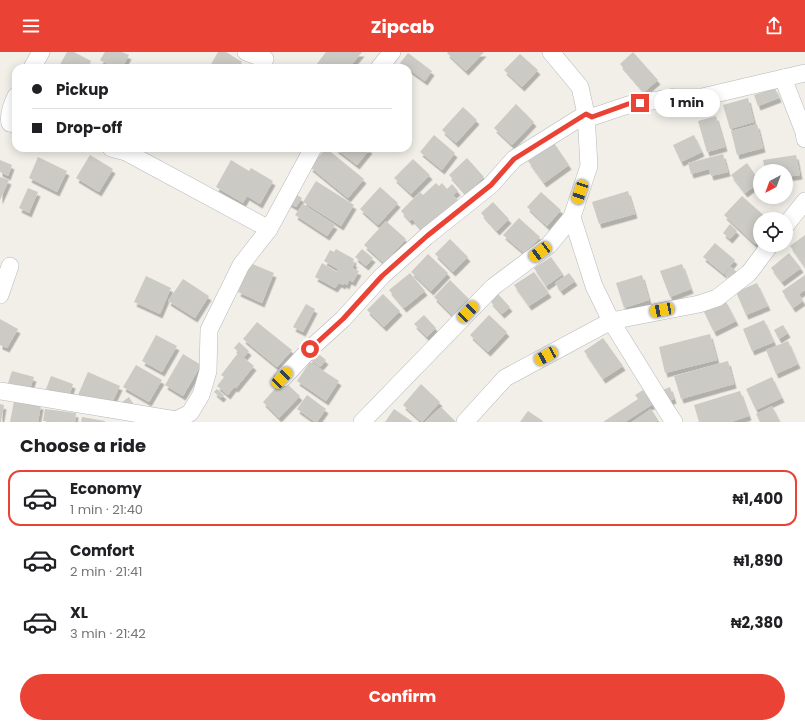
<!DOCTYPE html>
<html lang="en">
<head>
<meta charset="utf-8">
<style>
	body { margin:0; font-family:Poppins,sans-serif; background:#f2f2f2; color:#202124; height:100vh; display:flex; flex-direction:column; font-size:15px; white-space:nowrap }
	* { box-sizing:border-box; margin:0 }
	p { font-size:13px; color:#757577 }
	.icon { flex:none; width:22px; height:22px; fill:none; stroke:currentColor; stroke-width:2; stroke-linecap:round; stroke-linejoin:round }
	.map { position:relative; height:370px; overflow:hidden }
	.side { display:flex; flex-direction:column; background:#fff; flex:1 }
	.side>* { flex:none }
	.banner { position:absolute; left:12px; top:12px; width:400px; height:88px; border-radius:12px; box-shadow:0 2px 10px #0003; display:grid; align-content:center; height:88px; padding:0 20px; background:#fff }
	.needle { width:26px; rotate:221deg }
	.fabs { position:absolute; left:753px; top:112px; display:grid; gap:8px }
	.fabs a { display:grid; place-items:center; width:40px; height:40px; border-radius:50%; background:#fff; box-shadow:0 2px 10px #0003; font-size:20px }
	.end { position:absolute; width:18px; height:18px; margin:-9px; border:5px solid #ea4335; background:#fff; box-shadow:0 0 0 2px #fff }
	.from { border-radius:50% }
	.bubble { position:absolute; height:28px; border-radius:14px; background:#fff; box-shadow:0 2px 10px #0003; font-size:13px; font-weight:700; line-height:28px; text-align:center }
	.car { position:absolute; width:12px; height:24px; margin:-12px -6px; border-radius:5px; box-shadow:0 0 3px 1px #0007; background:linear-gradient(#f5c518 24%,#345 0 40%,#f5c518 0 76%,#345 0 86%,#f5c518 0) }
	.banner b { display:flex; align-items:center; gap:14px; height:38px; font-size:15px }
	.banner b+b { border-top:1px solid #e0e0e0 }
	.banner i { width:10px; height:10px; background:#202124 }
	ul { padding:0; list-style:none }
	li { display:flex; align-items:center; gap:12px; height:56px; margin:0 8px 6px; padding:0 12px; border:2px solid transparent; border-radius:12px }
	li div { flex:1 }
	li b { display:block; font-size:15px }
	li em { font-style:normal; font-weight:700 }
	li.current { border-color:#ea4335 }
	li>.icon { width:36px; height:36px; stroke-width:1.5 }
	h2 { padding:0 20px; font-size:18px; line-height:48px }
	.action { display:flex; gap:8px; margin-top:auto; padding:8px 20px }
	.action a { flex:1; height:46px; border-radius:24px; background:#ea4335; color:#fff; font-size:16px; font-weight:700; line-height:46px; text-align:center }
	header { display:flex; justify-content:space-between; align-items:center; height:52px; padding:0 20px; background:#ea4335; color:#fff; font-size:18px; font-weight:700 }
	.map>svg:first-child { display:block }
</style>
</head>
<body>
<header><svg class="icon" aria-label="menu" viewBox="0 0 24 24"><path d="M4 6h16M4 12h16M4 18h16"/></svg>Zipcab<svg class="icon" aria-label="share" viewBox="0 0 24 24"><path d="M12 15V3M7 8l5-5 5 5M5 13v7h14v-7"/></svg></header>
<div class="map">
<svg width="805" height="370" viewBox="0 0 805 370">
	<defs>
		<filter id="shadow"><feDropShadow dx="2.5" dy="4.5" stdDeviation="0" flood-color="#0004"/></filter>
	</defs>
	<rect width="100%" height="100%" fill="#f1efe8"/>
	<g fill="#cccac5" filter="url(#shadow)">
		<path d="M67,0H74L91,9L87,16H58Z"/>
		<path d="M105,0H122L129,3L122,16H115L100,8Z"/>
		<path d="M218,0H226L242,10L239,16H209Z"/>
		<path d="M326,0H362L349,16H320L316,13Z"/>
		<path d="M448,0H484L466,19L447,1Z"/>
		<path d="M633,0L658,28L644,40L620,12Z"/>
		<path d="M408,1L432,19L425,29L400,11Z"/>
		<path d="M520,2L538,18L522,35L504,18Z"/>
		<path d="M775,36L779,46L758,54L754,43Z"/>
		<path d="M748,46L754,70L730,77L723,53Z"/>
		<path d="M516,52L534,70L512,93L494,76Z"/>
		<path d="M463,55L477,68L456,91L442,78Z"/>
		<path d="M716,64L725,95L707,100L698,69Z"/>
		<path d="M757,72L763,96L737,103L731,79Z"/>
		<path d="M434,83L455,101L442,118L420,100Z"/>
		<path d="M694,83L702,100L681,110L673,93Z"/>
		<path d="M554,91L569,113L544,131L528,109Z"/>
		<path d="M326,96L364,127L348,146L310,115Z"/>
		<path d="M335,96H368L370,97L357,113Z"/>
		<path d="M723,102L728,120L711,124L709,117L691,122L688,111Z"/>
		<path d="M90,103L113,117L99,140L76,126Z"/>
		<path d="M796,103L800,123L786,125V119H765L763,108Z"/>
		<path d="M38,105L67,119L57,140L29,126Z"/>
		<path d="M467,106L484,125L466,142L449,123Z"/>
		<path d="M413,107L430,123L411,142L394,126Z"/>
		<path d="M0,108L12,113L8,124L0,120Z"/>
		<path d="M231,108L249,119L251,116L273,129L260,152L247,144L243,151L216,135Z"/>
		<path d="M747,111L760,130L745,141L731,123Z"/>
		<path d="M0,125L9,128L0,148Z"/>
		<path d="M316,129L354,153L341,174L303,150Z"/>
		<path d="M436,131L439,134L442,131L447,137L452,132L458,139L453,143L459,149L423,179L412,167L410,169L401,159L420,140L423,143Z"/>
		<path d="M380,135L398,151L378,173L360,157Z"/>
		<path d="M28,136L38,140L29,161L19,156Z"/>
		<path d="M628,139L635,162L599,172L592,150Z"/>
		<path d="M292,140L302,146L296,155L286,149Z"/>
		<path d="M541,140L561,158L547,174L527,155Z"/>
		<path d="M742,144L768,167H760V187L755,192L724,163Z"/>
		<path d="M493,150L509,167L497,179L481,161Z"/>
		<path d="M303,152L335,173L327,184L295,163Z"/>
		<path d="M519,166L540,185L525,202L503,183Z"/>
		<path d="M386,169L406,187L384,211L364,193Z"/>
		<path d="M730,172L737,179L730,187L723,181Z"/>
		<path d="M805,183V215L790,194Z"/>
		<path d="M450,187L468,205L453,220L435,202Z"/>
		<path d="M715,191L735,208L724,222L703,205Z"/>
		<path d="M336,197L354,207L353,210L355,211L352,216L359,219L353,230L349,228L347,233L344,231L343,233L339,231L335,236L315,225L322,211L337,220L338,217L324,209L330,198L334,200Z"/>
		<path d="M362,197L373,206L366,214L355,205Z"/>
		<path d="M789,201L801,216L782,230L771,216Z"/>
		<path d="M428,202L448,221L431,239L411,220Z"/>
		<path d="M551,205L563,222L546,234L534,216Z"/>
		<path d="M250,211L274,221L262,251L238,240Z"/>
		<path d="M682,212L691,237L670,245L660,219Z"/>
		<path d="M731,215L737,220L731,228L725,223Z"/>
		<path d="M534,220L549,241L529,254L514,233Z"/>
		<path d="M410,221L425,239L404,256L389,238Z"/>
		<path d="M569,221L575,229L561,239L555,231Z"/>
		<path d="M642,223L649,248L624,256L616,231Z"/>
		<path d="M805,223V238L799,242L803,249L793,256L782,239Z"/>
		<path d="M146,224L171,236L160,262L134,250Z"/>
		<path d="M183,227L209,244L195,266L168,249Z"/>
		<path d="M450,228L469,247L453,264L434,245Z"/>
		<path d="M757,231L768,254L746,263L736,240Z"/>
		<path d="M383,242L400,259L384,275L367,258Z"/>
		<path d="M498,242L510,255L502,262L490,249Z"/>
		<path d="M725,248L736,269L714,280L704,260Z"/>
		<path d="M306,252L315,257L303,280L293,275Z"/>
		<path d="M424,263L436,276L427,285L414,272Z"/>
		<path d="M489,263L507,280L488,300L470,283Z"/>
		<path d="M0,267L18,277L7,296L0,293Z"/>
		<path d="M764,268L774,290L752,299L743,277Z"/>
		<path d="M257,270L292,298L277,315L243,287Z"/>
		<path d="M783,273L788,281L779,287L774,278Z"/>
		<path d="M710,282L717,308L665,321L659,295Z"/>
		<path d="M156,283L177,294L162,320L142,309Z"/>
		<path d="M603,286L623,314L603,327L584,299Z"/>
		<path d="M788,289L798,312L776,322L766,298Z"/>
		<path d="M239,290L249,299L244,305L234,296Z"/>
		<path d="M315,299L326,308L320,315L309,307Z"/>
		<path d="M238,301L254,314L236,336L234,335L228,343L217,334L224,325L221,323Z"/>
		<path d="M183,302L201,313L183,344L165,333Z"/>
		<path d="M728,309L734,332L681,347L674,324Z"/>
		<path d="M310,310L339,329L326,349L297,329Z"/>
		<path d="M136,313L162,328L149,350L123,335Z"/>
		<path d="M12,319L34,325L30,337L8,331Z"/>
		<path d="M88,320L120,334L109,357L78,343Z"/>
		<path d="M51,324L73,332L69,345L46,337Z"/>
		<path d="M772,325L782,346L756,358L746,337Z"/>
		<path d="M283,328L300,344L279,366L263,350Z"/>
		<path d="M421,332L440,350L422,370L403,353Z"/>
		<path d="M670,335L674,347L665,351L660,339Z"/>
		<path d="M217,337L224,343L221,346L214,340Z"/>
		<path d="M643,338L653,352L625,370H603L638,347L635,343Z"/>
		<path d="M740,339L749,364L731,370H699L694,353Z"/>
		<path d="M307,343L326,357L317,370H315L297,357Z"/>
		<path d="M129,345L134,353L128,358L122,350Z"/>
		<path d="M14,349L41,353L38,370H10Z"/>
		<path d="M0,352L4,353L1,370H0Z"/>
		<path d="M772,354L780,370H760L756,362Z"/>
		<path d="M441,355L456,370H425Z"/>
		<path d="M45,357L76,361L75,370L43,369Z"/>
		<path d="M394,357L413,370H385Z"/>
		<path d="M651,357L658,368L656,370H632Z"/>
		<path d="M528,359L543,369L542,370H520Z"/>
		<path d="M82,365L105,369V370H81Z"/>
	</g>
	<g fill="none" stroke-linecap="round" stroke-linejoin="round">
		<defs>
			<g id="minor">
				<path d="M246,0L265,7"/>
				<path d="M551,0L580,35L586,62L589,114L572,165L594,234L611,269L668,361L674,370"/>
				<path d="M32,16L41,0"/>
				<path d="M379,16L392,0"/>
				<path d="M783,26L804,80L805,87"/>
				<path d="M16,44C12,52 8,63 10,71L16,72"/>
				<path d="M586,62L592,65L628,53L676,45H702L805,21"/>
				<path d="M111,96L126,100L269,177"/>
				<path d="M786,173L805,149"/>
				<path d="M0,243L10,214"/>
				<path d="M283,326L310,297L343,267L382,224L427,184L491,133L514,107L586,62"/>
				<path d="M0,339L176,368L190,361L201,343L208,319L209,278L241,213L269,177L313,96"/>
				<path d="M362,370L493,235L549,193L572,165"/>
				<path d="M465,370L505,326L611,269L699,252L717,246L749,221L770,193"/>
			</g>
		</defs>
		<use href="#minor" stroke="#b5b8bc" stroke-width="18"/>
		<use href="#minor" stroke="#fff" stroke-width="17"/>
	</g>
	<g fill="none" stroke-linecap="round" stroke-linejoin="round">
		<path stroke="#ea4335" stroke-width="5" d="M310,297L343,267L382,224L427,184L491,133L514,107L586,62L592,65L628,52L640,51"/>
	</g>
</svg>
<div class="fabs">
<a><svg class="needle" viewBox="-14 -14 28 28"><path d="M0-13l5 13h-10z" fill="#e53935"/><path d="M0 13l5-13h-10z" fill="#757577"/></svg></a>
<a><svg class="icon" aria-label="locate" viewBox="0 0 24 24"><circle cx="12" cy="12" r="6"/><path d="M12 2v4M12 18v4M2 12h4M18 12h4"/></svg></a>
</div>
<i class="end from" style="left:310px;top:297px"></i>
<i class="end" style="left:640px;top:51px"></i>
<div class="bubble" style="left:654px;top:37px;width:66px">1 min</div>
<i class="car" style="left:580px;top:140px;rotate:198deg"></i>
<i class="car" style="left:540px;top:200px;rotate:233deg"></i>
<i class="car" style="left:662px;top:258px;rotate:259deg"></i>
<i class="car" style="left:468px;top:260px;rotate:44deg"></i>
<i class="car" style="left:546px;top:304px;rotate:241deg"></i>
<i class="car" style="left:282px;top:326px;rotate:44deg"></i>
<div class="banner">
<b><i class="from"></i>Pickup</b>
<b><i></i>Drop-off</b>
</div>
</div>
<section class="side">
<h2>Choose a ride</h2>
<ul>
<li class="current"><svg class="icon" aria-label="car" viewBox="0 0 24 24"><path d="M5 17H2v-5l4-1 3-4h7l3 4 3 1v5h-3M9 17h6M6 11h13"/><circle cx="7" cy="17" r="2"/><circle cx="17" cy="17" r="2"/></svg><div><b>Economy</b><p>1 min · 21:40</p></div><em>₦1,400</em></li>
<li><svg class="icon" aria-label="car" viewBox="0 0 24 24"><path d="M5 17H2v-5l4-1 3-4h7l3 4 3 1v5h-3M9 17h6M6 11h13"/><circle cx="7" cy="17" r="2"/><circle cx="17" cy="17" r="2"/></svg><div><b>Comfort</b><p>2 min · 21:41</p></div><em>₦1,890</em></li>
<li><svg class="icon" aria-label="car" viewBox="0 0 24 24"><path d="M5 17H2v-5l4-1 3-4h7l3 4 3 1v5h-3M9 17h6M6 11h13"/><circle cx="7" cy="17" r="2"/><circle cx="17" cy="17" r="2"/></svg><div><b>XL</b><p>3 min · 21:42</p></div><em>₦2,380</em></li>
</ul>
<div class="action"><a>Confirm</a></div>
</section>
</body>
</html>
